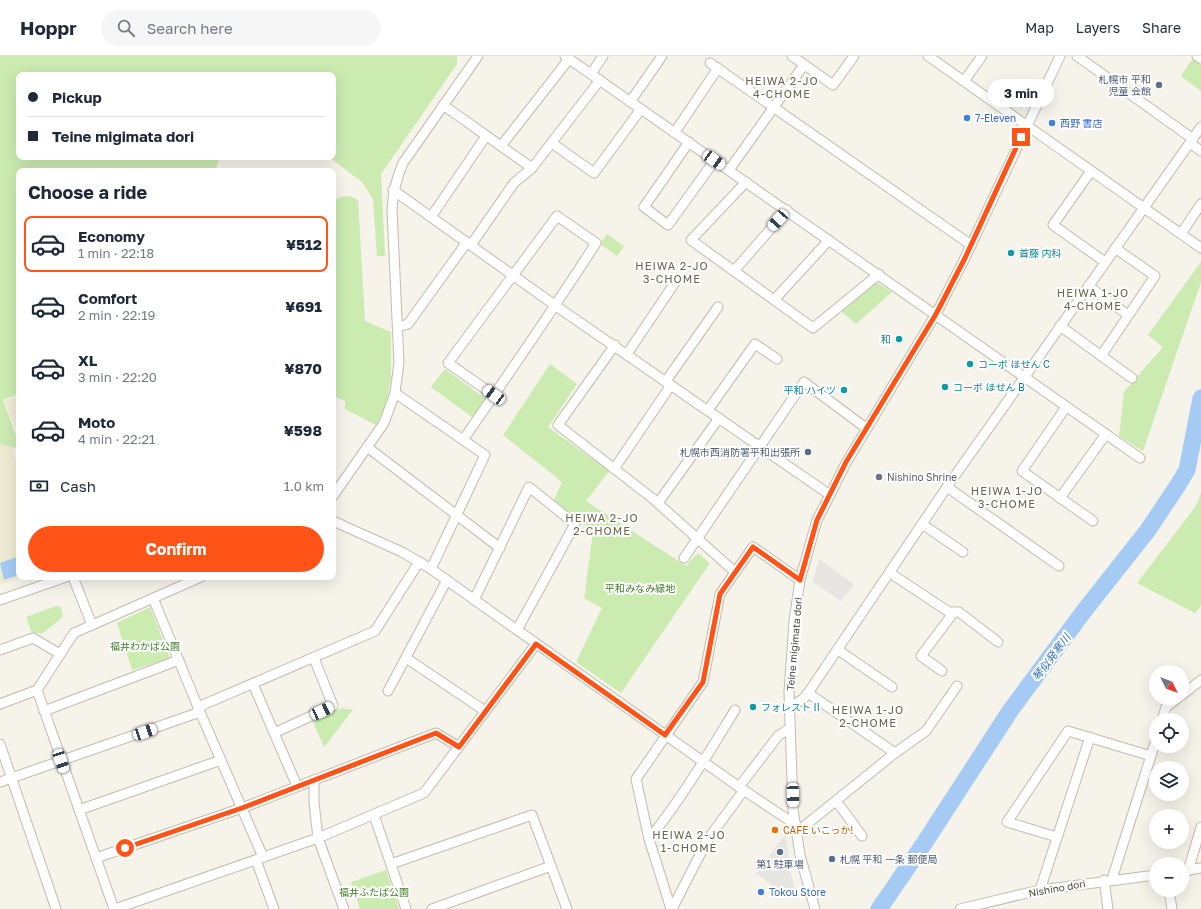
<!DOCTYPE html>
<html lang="en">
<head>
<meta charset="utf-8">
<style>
	body { margin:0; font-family:"Golos Text","Noto Sans JP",sans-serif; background:#f6f6f7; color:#1f2937; height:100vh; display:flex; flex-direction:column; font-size:15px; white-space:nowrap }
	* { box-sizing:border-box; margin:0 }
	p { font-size:13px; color:#747a83 }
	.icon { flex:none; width:22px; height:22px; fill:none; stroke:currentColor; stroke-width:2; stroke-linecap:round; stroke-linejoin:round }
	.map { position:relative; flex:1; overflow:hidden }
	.drawer { position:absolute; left:16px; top:112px; width:320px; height:412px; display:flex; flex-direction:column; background:#fff; border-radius:8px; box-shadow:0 4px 16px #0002 }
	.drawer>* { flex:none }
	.banner { position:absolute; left:16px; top:16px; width:320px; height:88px; border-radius:8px; box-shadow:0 4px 16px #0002; display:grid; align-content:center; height:88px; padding:0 12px; background:#fff }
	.needle { width:26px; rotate:132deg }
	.tools { position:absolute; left:1149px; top:609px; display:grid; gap:8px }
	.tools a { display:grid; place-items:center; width:40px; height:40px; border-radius:50%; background:#fff; box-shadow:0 4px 16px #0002; font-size:20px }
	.end { position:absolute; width:18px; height:18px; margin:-9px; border:5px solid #ff5317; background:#fff; box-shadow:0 0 0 2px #fff }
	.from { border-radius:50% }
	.bubble { position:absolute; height:28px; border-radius:14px; background:#fff; box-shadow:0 4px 16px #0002; font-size:13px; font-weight:700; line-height:28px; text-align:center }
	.car { position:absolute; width:12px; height:24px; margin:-12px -6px; border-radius:5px; box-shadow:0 0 3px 1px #0007; background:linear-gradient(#fff 24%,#345 0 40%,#fff 0 76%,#345 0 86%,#fff 0) }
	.banner b { display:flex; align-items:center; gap:14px; height:38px; font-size:15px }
	.banner b+b { border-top:1px solid #e0e1e3 }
	.banner i { width:10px; height:10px; background:#1f2937 }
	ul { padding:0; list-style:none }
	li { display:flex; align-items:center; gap:12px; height:56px; margin:0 8px 6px; padding:0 4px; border:2px solid transparent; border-radius:8px }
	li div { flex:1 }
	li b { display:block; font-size:15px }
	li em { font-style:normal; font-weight:700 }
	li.selected { border-color:#ff5317 }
	li>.icon { width:36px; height:36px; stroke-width:1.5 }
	h2 { padding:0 12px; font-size:18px; line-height:48px }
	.pay { display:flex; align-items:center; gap:10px; height:44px; padding:0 12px; font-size:15px }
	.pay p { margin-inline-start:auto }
	.primary-button { display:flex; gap:8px; margin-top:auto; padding:8px 12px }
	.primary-button a { flex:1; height:46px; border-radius:24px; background:#ff5317; color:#fff; font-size:16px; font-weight:700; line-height:46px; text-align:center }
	header { display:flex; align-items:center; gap:24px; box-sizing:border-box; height:56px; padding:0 20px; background:#fff; border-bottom:1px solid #e0e1e3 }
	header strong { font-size:19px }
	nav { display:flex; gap:22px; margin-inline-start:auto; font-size:14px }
	.search { width:280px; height:36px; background:#f6f6f7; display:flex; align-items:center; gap:10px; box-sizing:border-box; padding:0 14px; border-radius:22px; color:#747a83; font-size:15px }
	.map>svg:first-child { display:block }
</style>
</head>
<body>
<header>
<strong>Hoppr</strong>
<div class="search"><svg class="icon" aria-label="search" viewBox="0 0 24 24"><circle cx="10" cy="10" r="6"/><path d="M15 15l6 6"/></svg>Search here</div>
<nav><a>Map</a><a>Layers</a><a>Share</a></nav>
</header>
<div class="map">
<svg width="1201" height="853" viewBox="0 0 1201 853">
	<rect width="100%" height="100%" fill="#f5f3ea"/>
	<g fill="#efead3">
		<path d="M19,340V381L5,345Z"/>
		<path d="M6,377L19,411V521H23L0,529V379Z"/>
	</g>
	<g fill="#cbebb1">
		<path d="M0,0H457V8L381,118L385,200H377L373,143L362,126L329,101H333V19H19V101H220L215,115H19V338L3,344L19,388V393L0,388Z"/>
		<path d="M1193,2L1201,8V35L1181,20Z"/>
		<path d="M350,140L358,144L365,265L391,276V322L386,349L376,369L345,353V345L333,340V216L335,208L333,146L339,141Z"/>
		<path d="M607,178L624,190L617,200L600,188Z"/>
		<path d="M1201,206V226L1143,395L1119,380L1124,336L1163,291L1148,279Z"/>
		<path d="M876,226L892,236L856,268L840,254Z"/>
		<path d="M550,308L577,328L548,371L609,415L586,445L686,510L698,497L710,507L621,637L576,606L602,552L584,542L593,476L554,444L562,426L503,379Z"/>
		<path d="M445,313L486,343L472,361L431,331Z"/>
		<path d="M1201,437V550L1195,557L1137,527L1196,450Z"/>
		<path d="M56,550L61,551L63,561L43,577H32L26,561Z"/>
		<path d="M150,551L170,602L132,614L117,567Z"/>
		<path d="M342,652L353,654L324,691L313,666Z"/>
		<path d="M386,814L399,853H360L351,826Z"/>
	</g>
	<g fill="#e7e5e1">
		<path d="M819,503L854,528L841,545L813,526Z"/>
		<path d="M786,778L790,815L795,833L781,836L756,817Z"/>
	</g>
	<path fill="#a5cbf4" d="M19,500V519L4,524L0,507Z"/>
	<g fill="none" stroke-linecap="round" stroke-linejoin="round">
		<path stroke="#a5cbf4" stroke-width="17" d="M879,853L925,786L1010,655L1084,555L1148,474L1178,429L1187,414L1201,342"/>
		<defs>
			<g id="minor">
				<path d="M565,0L1140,402"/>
				<path d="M792,0L833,29L854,0"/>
				<path d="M928,0L1201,192"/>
				<path d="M1077,0L1193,83"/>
				<path d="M1197,0L1201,3"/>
				<path d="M710,7L971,189"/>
				<path d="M591,18L603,0"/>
				<path d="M964,25L982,0"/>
				<path d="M630,46L662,0"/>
				<path d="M443,49L532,112"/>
				<path d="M675,76L718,12"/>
				<path d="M689,86L644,151L668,169L715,104"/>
				<path d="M552,87L594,117L641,53"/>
				<path d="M1190,87L1201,95"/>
				<path d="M501,90L569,3"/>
				<path d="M729,114L804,9"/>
				<path d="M1091,115L1053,169L1105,206"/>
				<path d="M746,126L691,184L813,272L879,218"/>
				<path d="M393,134L556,250L830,439"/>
				<path d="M431,161L486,80"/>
				<path d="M1181,178L1201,148"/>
				<path d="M471,189L514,127L532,112L600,24"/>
				<path d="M734,215L787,154"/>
				<path d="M1088,230L1128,259"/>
				<path d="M774,244L829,184"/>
				<path d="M1060,270L1132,322"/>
				<path d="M398,271L408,268L467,186"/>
				<path d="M615,289L558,369L652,442L735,516"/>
				<path d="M627,298L676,225"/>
				<path d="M1101,300L1155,220L1115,192"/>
				<path d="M666,325L718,251"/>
				<path d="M395,337L485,399L431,513"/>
				<path d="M1066,351L1022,415L1093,465"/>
				<path d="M708,354L755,288L777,303"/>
				<path d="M463,384C508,319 553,254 596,187L557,160L448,307L494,339"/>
				<path d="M367,391L500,492"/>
				<path d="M614,413L671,329"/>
				<path d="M947,431L1059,510"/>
				<path d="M333,440L384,367L395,337L399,307L392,153C393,136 396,123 403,107L478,0"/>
				<path d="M1060,442L1106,378"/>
				<path d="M658,447L719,362"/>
				<path d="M333,465L402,496L431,513L739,731L796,769"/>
				<path d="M922,468L963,496"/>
				<path d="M684,502L804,326L866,372"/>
				<path d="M890,517L949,556H959L998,586"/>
				<path d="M73,521L92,569"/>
				<path d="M153,542L200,656L263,801"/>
				<path d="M0,544L66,521"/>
				<path d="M474,544L529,431L575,468L517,574"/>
				<path d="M0,594L33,582L60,598"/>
				<path d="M838,594L892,631"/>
				<path d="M406,602L485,655"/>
				<path d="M942,615L921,600L954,556"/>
				<path d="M253,628L297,730"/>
				<path d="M37,634L114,853"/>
				<path d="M388,635L447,524"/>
				<path d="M808,637L895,697"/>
				<path d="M1182,639L1201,624"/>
				<path d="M0,648L37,634L74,577L201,521"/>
				<path d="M198,651L375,575L419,506"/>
				<path d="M790,651L803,643L808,637L947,431L1201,71"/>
				<path d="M44,655L179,604"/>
				<path d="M1162,664L1166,651L1178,642"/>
				<path d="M274,677L333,650L314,602"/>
				<path d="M0,688L56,853"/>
				<path d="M314,724V747L318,782L344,853"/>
				<path d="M0,726L200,656"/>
				<path d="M739,731L778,680L790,672"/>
				<path d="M837,746L862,780"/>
				<path d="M79,754L221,704"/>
				<path d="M374,759L406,853"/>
				<path d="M797,776L895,697L926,675L957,630"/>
				<path d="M1057,781L1007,766L1068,675L1151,700"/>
				<path d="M649,783C682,742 708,698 735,654"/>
				<path d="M96,802L242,752L436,677L459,691"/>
				<path d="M256,804L274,853"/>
				<path d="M391,808L532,759L567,853"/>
				<path d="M1183,815L1201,812"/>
				<path d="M1188,815L1201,771"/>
				<path d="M1112,823L1156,684"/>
				<path d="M1104,824L1108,853"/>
				<path d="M1040,834L1090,681"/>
				<path d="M1169,834L1172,853"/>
				<path d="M115,853L318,782L424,737L536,588"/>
				<path d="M432,853L551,810"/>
				<path d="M671,853L649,783L636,723L703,626L720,538L753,491L800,524"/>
				<path d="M672,853L708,783L744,734"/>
				<path d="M815,853L800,799L793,753L789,636L794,565L800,524L817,464L830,439L846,407L936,258L965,202L1060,0"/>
				<path d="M960,853L1040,834L1156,819"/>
			</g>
		</defs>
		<use href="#minor" stroke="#c2bcac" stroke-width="11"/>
		<use href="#minor" stroke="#fff" stroke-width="9"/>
	</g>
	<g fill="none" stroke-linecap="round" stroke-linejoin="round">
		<path stroke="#ff5317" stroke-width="5" d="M125,792L242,752L436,677L459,691L536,588L665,679L703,626L720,538L753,491L800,524L817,464L846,406L936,258L965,202L1021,81"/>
	</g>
	<g fill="#5c6f8a" stroke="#fff" stroke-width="1.5">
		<circle cx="1159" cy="29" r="4"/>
		<circle cx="808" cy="396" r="4"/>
		<circle cx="780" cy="796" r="4"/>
		<circle cx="832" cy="803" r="4"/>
	</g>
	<g fill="#3f7fe0" stroke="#fff" stroke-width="1.5">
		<circle cx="967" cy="62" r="4"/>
		<circle cx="1052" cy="67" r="4"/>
		<circle cx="761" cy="836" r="4"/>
	</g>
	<g fill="#0f9aa8" stroke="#fff" stroke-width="1.5">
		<circle cx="1011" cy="197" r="4"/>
		<circle cx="899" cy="283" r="4"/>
		<circle cx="970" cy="308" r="4"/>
		<circle cx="945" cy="331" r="4"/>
		<circle cx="844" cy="334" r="4"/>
		<circle cx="753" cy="651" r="4"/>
	</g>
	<circle fill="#6b7280" stroke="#fff" stroke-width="1.5" cx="879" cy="421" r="4"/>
	<circle fill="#e8710a" stroke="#fff" stroke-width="1.5" cx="775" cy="774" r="4"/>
	<g text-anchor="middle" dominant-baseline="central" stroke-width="4" stroke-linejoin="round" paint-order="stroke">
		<g font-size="10" fill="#4e5e75" stroke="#fff" text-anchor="end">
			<text x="1151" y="23">札幌市 平和<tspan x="1151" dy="12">児童 会館</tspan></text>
			<text x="800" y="396">札幌市西消防署平和出張所</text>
			<text x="840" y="803" text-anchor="start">札幌 平和 一条 郵便局</text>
			<text x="780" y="808" text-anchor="middle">第1 駐車場</text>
		</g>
		<g font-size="10" fill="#366cbe" stroke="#fff" text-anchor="start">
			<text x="975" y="62">7-Eleven</text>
			<text x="1060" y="67">西野 書店</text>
			<text x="769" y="836">Tokou Store</text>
		</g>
		<g font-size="10" fill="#0d838f" stroke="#fff" text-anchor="start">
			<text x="1019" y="197">首藤 内科</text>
			<text x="891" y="283" text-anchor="end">和</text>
			<text x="978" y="308">コーポ ほせん C</text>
			<text x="953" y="331">コーポ ほせん B</text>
			<text x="836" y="334" text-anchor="end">平和 ハイツ</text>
			<text x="761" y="651">フォレスト II</text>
		</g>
		<g font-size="10" fill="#5b616d" stroke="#fff" text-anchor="start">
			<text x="887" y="421">Nishino Shrine</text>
		</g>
		<g font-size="10" fill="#3f7f27" stroke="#fff">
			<text x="640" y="532">平和みなみ緑地</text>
			<text x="145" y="590">福井わかば公園</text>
			<text x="374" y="836">福井ふたば公園</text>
		</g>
		<g font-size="10" fill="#4a4537" stroke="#fff">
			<text transform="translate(794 588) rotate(-85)">Teine migimata dori</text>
			<text transform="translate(1057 832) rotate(-10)">Nishino dori</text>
		</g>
		<g font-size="10" fill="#c56008" stroke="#fff" text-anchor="start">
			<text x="783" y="774">CAFE いこっか!</text>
		</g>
		<g font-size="11" letter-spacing="1" fill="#6d644e" stroke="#fff">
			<text x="782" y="24">HEIWA 2-JO<tspan x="782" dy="13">4-CHOME</tspan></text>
			<text x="672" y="209">HEIWA 2-JO<tspan x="672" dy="13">3-CHOME</tspan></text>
			<text x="1093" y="236">HEIWA 1-JO<tspan x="1093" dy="13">4-CHOME</tspan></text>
			<text x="1007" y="434">HEIWA 1-JO<tspan x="1007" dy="13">3-CHOME</tspan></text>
			<text x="602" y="461">HEIWA 2-JO<tspan x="602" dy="13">2-CHOME</tspan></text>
			<text x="868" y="653">HEIWA 1-JO<tspan x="868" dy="13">2-CHOME</tspan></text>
			<text x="689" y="778">HEIWA 2-JO<tspan x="689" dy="13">1-CHOME</tspan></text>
		</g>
		<g font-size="11" font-style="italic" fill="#2b6fbc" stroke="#fff">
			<text transform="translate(1051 601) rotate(-53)">琴似発寒川</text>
		</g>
	</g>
</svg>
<div class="tools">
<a><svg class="needle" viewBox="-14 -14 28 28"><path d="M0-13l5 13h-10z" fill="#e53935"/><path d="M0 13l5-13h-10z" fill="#747a83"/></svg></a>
<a><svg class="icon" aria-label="locate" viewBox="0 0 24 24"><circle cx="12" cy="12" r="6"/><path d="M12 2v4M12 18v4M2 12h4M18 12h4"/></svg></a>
<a><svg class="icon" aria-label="layers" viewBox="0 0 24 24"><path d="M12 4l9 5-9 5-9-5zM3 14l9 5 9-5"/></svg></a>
<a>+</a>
<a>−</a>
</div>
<i class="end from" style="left:125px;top:792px"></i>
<i class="end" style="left:1021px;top:81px"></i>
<div class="bubble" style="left:988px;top:23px;width:66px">3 min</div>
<i class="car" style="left:714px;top:104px;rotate:124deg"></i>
<i class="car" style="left:778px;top:164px;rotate:222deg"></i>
<i class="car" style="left:494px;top:339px;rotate:306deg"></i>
<i class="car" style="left:322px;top:655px;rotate:65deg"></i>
<i class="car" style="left:145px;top:676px;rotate:71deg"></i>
<i class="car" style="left:61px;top:705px;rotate:161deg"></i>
<i class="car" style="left:793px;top:739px;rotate:178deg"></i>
<div class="banner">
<b><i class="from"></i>Pickup</b>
<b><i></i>Teine migimata dori</b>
</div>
<section class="drawer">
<h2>Choose a ride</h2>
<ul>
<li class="selected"><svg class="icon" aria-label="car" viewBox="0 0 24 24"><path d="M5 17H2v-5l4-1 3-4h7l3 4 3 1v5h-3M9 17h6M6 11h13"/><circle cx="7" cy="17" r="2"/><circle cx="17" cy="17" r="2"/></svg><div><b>Economy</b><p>1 min · 22:18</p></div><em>¥512</em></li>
<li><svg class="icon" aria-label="car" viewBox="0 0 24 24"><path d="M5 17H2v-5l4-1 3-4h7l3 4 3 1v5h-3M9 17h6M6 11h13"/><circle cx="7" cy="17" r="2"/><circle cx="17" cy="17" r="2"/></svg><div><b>Comfort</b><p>2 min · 22:19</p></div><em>¥691</em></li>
<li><svg class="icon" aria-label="car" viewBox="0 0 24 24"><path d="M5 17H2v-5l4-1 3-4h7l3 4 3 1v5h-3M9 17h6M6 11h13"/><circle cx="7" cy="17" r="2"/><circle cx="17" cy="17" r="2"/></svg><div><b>XL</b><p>3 min · 22:20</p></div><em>¥870</em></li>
<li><svg class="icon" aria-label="car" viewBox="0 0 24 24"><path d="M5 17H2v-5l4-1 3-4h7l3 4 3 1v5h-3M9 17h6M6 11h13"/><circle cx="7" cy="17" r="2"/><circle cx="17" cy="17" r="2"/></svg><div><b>Moto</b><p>4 min · 22:21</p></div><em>¥598</em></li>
</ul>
<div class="pay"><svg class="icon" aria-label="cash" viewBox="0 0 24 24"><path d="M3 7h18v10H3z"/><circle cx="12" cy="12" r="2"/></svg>Cash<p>1.0 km</p></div>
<div class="primary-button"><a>Confirm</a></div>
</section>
</div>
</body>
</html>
